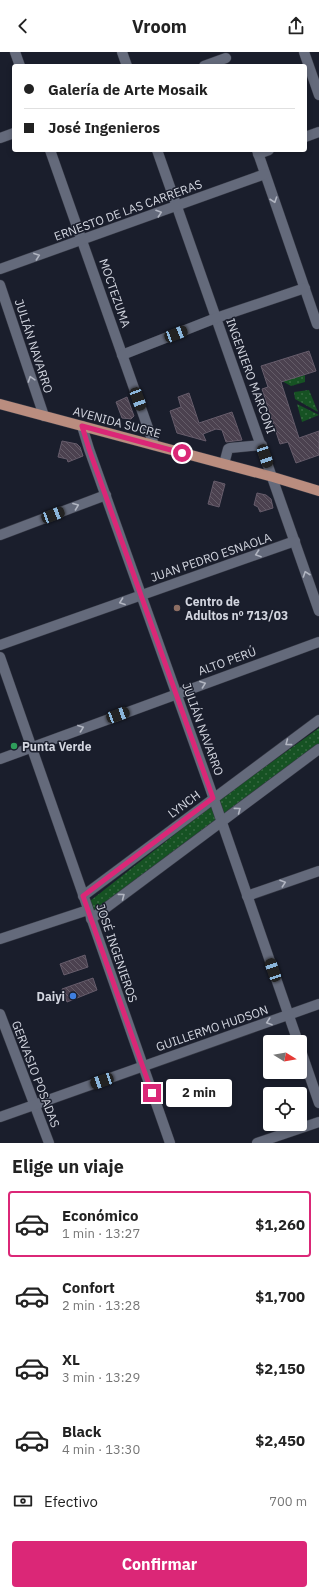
<!DOCTYPE html>
<html lang="es">
<head>
<meta charset="utf-8">
<style>
	body { margin:0; font-family:"IBM Plex Sans",sans-serif; background:#f2f2f2; color:#222; height:100vh; display:flex; flex-direction:column; font-size:15px; white-space:nowrap }
	* { box-sizing:border-box; margin:0 }
	p { font-size:13px; color:#767676 }
	.icon { flex:none; width:22px; height:22px; fill:none; stroke:currentColor; stroke-width:2; stroke-linecap:round; stroke-linejoin:round }
	.map { position:relative; height:1091px; overflow:hidden }
	.drawer { display:flex; flex-direction:column; background:#fff; flex:1 }
	.drawer>* { flex:none }
	.top-card { position:absolute; left:12px; top:12px; width:295px; height:88px; border-radius:4px; box-shadow:0 2px 6px #0003; display:grid; align-content:center; height:88px; padding:0 12px; background:#fff }
	.needle { width:26px; rotate:101deg }
	.tools { position:absolute; left:263px; top:983px; display:grid; gap:8px }
	.tools a { display:grid; place-items:center; width:44px; height:44px; border-radius:4px; background:#fff; box-shadow:0 2px 6px #0003; font-size:20px }
	.end { position:absolute; width:18px; height:18px; margin:-9px; border:5px solid #db2777; background:#fff; box-shadow:0 0 0 2px #fff }
	.from { border-radius:50% }
	.bubble { position:absolute; height:28px; border-radius:4px; background:#fff; box-shadow:0 2px 6px #0003; font-size:13px; font-weight:700; line-height:28px; text-align:center }
	.car { position:absolute; width:12px; height:24px; margin:-12px -6px; border-radius:5px; box-shadow:0 0 3px 1px #0007; background:linear-gradient(#222 24%,#8ab4d8 0 40%,#222 0 76%,#8ab4d8 0 86%,#222 0) }
	.top-card b { display:flex; align-items:center; gap:14px; height:38px; font-size:15px }
	.top-card b+b { border-top:1px solid #e0e0e0 }
	.top-card i { width:10px; height:10px; background:#222 }
	ul { padding:0; list-style:none }
	li { display:flex; align-items:center; gap:12px; height:66px; margin:0 8px 6px; padding:0 4px; border:2px solid transparent; border-radius:4px }
	li div { flex:1 }
	li b { display:block; font-size:15px }
	li em { font-style:normal; font-weight:700 }
	li.active { border-color:#db2777 }
	li>.icon { width:36px; height:36px; stroke-width:1.5 }
	h2 { padding:0 12px; font-size:18px; line-height:48px }
	.pay { display:flex; align-items:center; gap:10px; height:44px; padding:0 12px; font-size:15px }
	.pay p { margin-inline-start:auto }
	.button { display:flex; gap:8px; margin-top:auto; padding:8px 12px }
	.button a { flex:1; height:46px; border-radius:4px; background:#db2777; color:#fff; font-size:16px; font-weight:700; line-height:46px; text-align:center }
	header { display:flex; justify-content:space-between; align-items:center; height:52px; padding:0 12px; background:#fff; font-size:18px; font-weight:700 }
	.map>svg:first-child { display:block }
</style>
</head>
<body>
<header><svg class="icon" aria-label="back" viewBox="0 0 24 24"><path d="M15 5l-7 7 7 7"/></svg>Vroom<svg class="icon" aria-label="share" viewBox="0 0 24 24"><path d="M12 15V3M7 8l5-5 5 5M5 13v7h14v-7"/></svg></header>
<div class="map">
<svg width="319" height="1091" viewBox="0 0 319 1091">
	<defs>
		<pattern id="park-dots" width="8" height="8" patternUnits="userSpaceOnUse"><rect width="8" height="8" fill="#165223"/><path d="M2 2h.1M6 6h.1" fill="none" stroke="#376a42" stroke-width="1.8" stroke-linecap="round"/></pattern>
		<pattern id="building-back-hatch" width="6" height="6" patternUnits="userSpaceOnUse"><rect width="6" height="6" fill="#4b414f"/><path d="M-1 5l2 2M0 0l6 6M5-1l2 2" fill="none" stroke="#645c68"/></pattern>
	</defs>
	<rect width="100%" height="100%" fill="#1a1e2c"/>
	<g fill="url(#park-dots)">
		<path d="M305,323V330L291,334L282,329Z"/>
		<path d="M309,338L318,360L295,347L294,340Z"/>
		<path d="M297,352L319,363L302,370Z"/>
		<path d="M319,676V694L93,862L90,849L216,750Z"/>
	</g>
	<g fill="url(#building-back-hatch)" stroke="#665c6b">
		<path d="M309,299L316,319L281,330L299,386L319,379V403L296,411L288,390L280,392L262,337L268,335L261,314Z"/>
		<path d="M189,341L199,371L232,360L242,388L226,390L222,378L216,377L203,382L206,389L177,381L170,359L181,355L178,345Z"/>
		<path d="M127,345L134,364L131,367L122,366L116,350Z"/>
		<path d="M62,389L77,392L80,395L83,404L68,410L67,407L58,405Z"/>
		<path d="M214,429L225,432L219,455L208,452Z"/>
		<path d="M257,441L266,443L271,447L273,456L260,460L258,455L254,453Z"/>
		<path d="M85,903L88,915L64,923L60,912Z"/>
		<path d="M93,926L97,938L67,950L62,937Z"/>
	</g>
	<g fill="none" stroke-linecap="round" stroke-linejoin="round">
		<defs>
			<g id="minor">
				<path d="M15,0L20,14"/>
				<path d="M122,0L127,14"/>
				<path d="M304,0L319,43"/>
				<path d="M204,14L226,6"/>
				<path d="M305,85L319,80"/>
				<path d="M0,86L14,81"/>
				<path d="M50,98L154,393"/>
				<path d="M157,98L319,559"/>
				<path d="M257,98L317,272"/>
				<path d="M258,102L269,98"/>
				<path d="M0,217L265,122"/>
				<path d="M0,233L44,364"/>
				<path d="M122,303L216,266L305,236"/>
				<path d="M82,374L89,397L209,733L298,990"/>
				<path d="M224,412L228,397L230,396L262,393"/>
				<path d="M0,483L106,443"/>
				<path d="M0,593L295,489"/>
				<path d="M0,605L170,1091"/>
				<path d="M0,707L319,590"/>
				<path d="M83,844L319,668"/>
				<path d="M247,844L319,819"/>
				<path d="M91,867L319,697"/>
				<path d="M0,887L88,858"/>
				<path d="M0,962L49,1091"/>
				<path d="M300,996L319,1051"/>
				<path d="M0,1065L319,952"/>
				<path d="M257,1091L319,1070"/>
			</g>
			<path id="major" d="M0,352L273,425L319,439"/>
		</defs>
		<use href="#minor" stroke="#363945" stroke-width="11"/>
		<use href="#major" stroke="#363945" stroke-width="11"/>
		<use href="#minor" stroke="#646a7b" stroke-width="10"/>
		<use href="#major" stroke="#ba8d7f" stroke-width="10"/>
	</g>
	<defs><path id="oneway-chevron" d="M-2-3.5L2.5 0L-2 3.5" fill="none" stroke-width="1.6" stroke-linecap="round" stroke-linejoin="round"/></defs>
	<g stroke="#b1b5c1">
		<use href="#oneway-chevron" transform="translate(274 148) rotate(71)"/>
		<use href="#oneway-chevron" transform="translate(159 161) rotate(-19)"/>
		<use href="#oneway-chevron" transform="translate(37 204) rotate(-20)"/>
		<use href="#oneway-chevron" transform="translate(31 327) rotate(-108)"/>
		<use href="#oneway-chevron" transform="translate(76 454) rotate(-21)"/>
		<use href="#oneway-chevron" transform="translate(258 502) rotate(161)"/>
		<use href="#oneway-chevron" transform="translate(306 522) rotate(-109)"/>
		<use href="#oneway-chevron" transform="translate(122 550) rotate(160)"/>
		<use href="#oneway-chevron" transform="translate(203 632) rotate(-20)"/>
		<use href="#oneway-chevron" transform="translate(81 676) rotate(-20)"/>
		<use href="#oneway-chevron" transform="translate(288 691) rotate(143)"/>
		<use href="#oneway-chevron" transform="translate(238 758) rotate(-37)"/>
		<use href="#oneway-chevron" transform="translate(283 831) rotate(-19)"/>
		<use href="#oneway-chevron" transform="translate(122 844) rotate(-37)"/>
		<use href="#oneway-chevron" transform="translate(269 970) rotate(161)"/>
	</g>
	<g fill="none" stroke-linecap="round" stroke-linejoin="round">
		<path stroke="#db2777" stroke-width="5" d="M152,1041L83,844L213,746L89,397L82,374L182,401"/>
	</g>
	<circle fill="#8d6e63" stroke="#1a1e2c" stroke-width="1.5" cx="177" cy="556" r="4"/>
	<circle fill="#2e9e5b" stroke="#1a1e2c" stroke-width="1.5" cx="14" cy="694" r="4"/>
	<circle fill="#3f7fe0" stroke="#1a1e2c" stroke-width="1.5" cx="73" cy="944" r="4"/>
	<g text-anchor="middle" dominant-baseline="central" stroke-width="3" stroke-linejoin="round" paint-order="stroke">
		<g font-size="12" fill="#d2d5df" stroke="#1a1e2c">
			<text transform="translate(128 158) rotate(-20)">ERNESTO DE LAS CARRERAS</text>
			<text transform="translate(115 241) rotate(71)">MOCTEZUMA</text>
			<text transform="translate(34 294) rotate(72)">JULIÁN NAVARRO</text>
			<text transform="translate(251 324) rotate(70)">INGENIERO MARCONI</text>
			<text transform="translate(117 370) rotate(15)">AVENIDA SUCRE</text>
			<text transform="translate(211 505) rotate(-19)">JUAN PEDRO ESNAOLA</text>
			<text transform="translate(227 609) rotate(-20)">ALTO PERÚ</text>
			<text transform="translate(203 677) rotate(70)">JULIÁN NAVARRO</text>
			<text transform="translate(184 752) rotate(-37)">LYNCH</text>
			<text transform="translate(117 901) rotate(71)">JOSÉ INGENIEROS</text>
			<text transform="translate(212 976) rotate(-19)">GUILLERMO HUDSON</text>
			<text transform="translate(36 1022) rotate(69)">GERVASIO POSADAS</text>
		</g>
		<g font-size="12" font-weight="bold" fill="#d2d5df" stroke="#1a1e2c" text-anchor="start">
			<text x="185" y="549">Centro de<tspan x="185" dy="14">Adultos nº 713/03</tspan></text>
			<text x="22" y="694">Punta Verde</text>
			<text x="65" y="944" text-anchor="end">Daiyi</text>
		</g>
	</g>
</svg>
<div class="tools">
<a><svg class="needle" viewBox="-14 -14 28 28"><path d="M0-13l5 13h-10z" fill="#e53935"/><path d="M0 13l5-13h-10z" fill="#767676"/></svg></a>
<a><svg class="icon" aria-label="locate" viewBox="0 0 24 24"><circle cx="12" cy="12" r="6"/><path d="M12 2v4M12 18v4M2 12h4M18 12h4"/></svg></a>
</div>
<i class="end from" style="left:182px;top:401px"></i>
<i class="end" style="left:152px;top:1041px"></i>
<div class="bubble" style="left:166px;top:1027px;width:66px">2 min</div>
<i class="car" style="left:176px;top:282px;rotate:69deg"></i>
<i class="car" style="left:138px;top:347px;rotate:160deg"></i>
<i class="car" style="left:265px;top:404px;rotate:161deg"></i>
<i class="car" style="left:53px;top:463px;rotate:69deg"></i>
<i class="car" style="left:118px;top:663px;rotate:70deg"></i>
<i class="car" style="left:273px;top:918px;rotate:341deg"></i>
<i class="car" style="left:102px;top:1029px;rotate:251deg"></i>
<div class="top-card">
<b><i class="from"></i>Galería de Arte Mosaik</b>
<b><i></i>José Ingenieros</b>
</div>
</div>
<section class="drawer">
<h2>Elige un viaje</h2>
<ul>
<li class="active"><svg class="icon" aria-label="car" viewBox="0 0 24 24"><path d="M5 17H2v-5l4-1 3-4h7l3 4 3 1v5h-3M9 17h6M6 11h13"/><circle cx="7" cy="17" r="2"/><circle cx="17" cy="17" r="2"/></svg><div><b>Económico</b><p>1 min · 13:27</p></div><em>$1,260</em></li>
<li><svg class="icon" aria-label="car" viewBox="0 0 24 24"><path d="M5 17H2v-5l4-1 3-4h7l3 4 3 1v5h-3M9 17h6M6 11h13"/><circle cx="7" cy="17" r="2"/><circle cx="17" cy="17" r="2"/></svg><div><b>Confort</b><p>2 min · 13:28</p></div><em>$1,700</em></li>
<li><svg class="icon" aria-label="car" viewBox="0 0 24 24"><path d="M5 17H2v-5l4-1 3-4h7l3 4 3 1v5h-3M9 17h6M6 11h13"/><circle cx="7" cy="17" r="2"/><circle cx="17" cy="17" r="2"/></svg><div><b>XL</b><p>3 min · 13:29</p></div><em>$2,150</em></li>
<li><svg class="icon" aria-label="car" viewBox="0 0 24 24"><path d="M5 17H2v-5l4-1 3-4h7l3 4 3 1v5h-3M9 17h6M6 11h13"/><circle cx="7" cy="17" r="2"/><circle cx="17" cy="17" r="2"/></svg><div><b>Black</b><p>4 min · 13:30</p></div><em>$2,450</em></li>
</ul>
<div class="pay"><svg class="icon" aria-label="cash" viewBox="0 0 24 24"><path d="M3 7h18v10H3z"/><circle cx="12" cy="12" r="2"/></svg>Efectivo<p>700 m</p></div>
<div class="button"><a>Confirmar</a></div>
</section>
</body>
</html>
